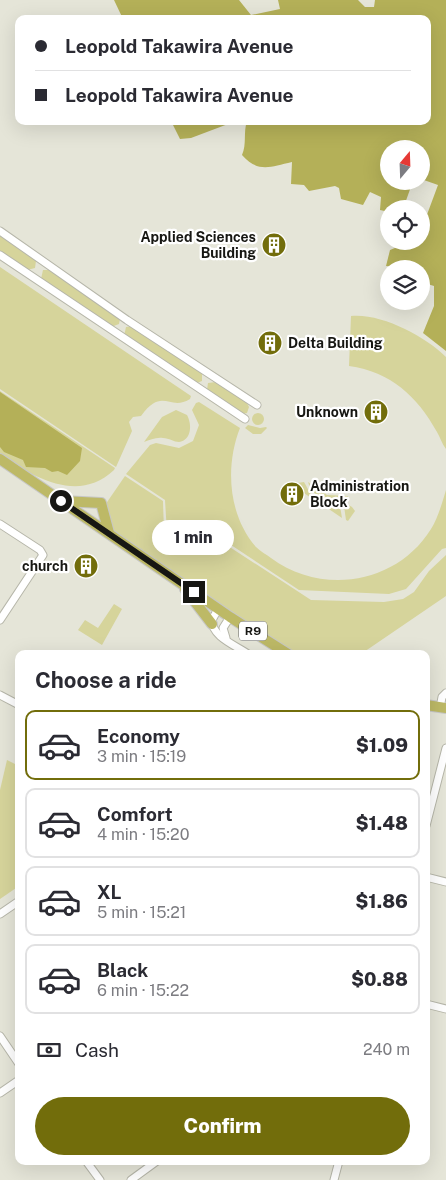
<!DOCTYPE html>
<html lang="en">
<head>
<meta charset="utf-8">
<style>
	body { margin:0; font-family:"Public Sans",sans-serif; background:#f7f7f7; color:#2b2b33; height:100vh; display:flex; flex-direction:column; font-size:19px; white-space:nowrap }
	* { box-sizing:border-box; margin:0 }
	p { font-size:16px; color:#7c7c81 }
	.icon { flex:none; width:28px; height:28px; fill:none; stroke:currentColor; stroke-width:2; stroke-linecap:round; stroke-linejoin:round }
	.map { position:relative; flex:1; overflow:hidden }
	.details { position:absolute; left:15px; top:650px; width:415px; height:515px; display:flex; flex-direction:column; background:#fff; border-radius:10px; box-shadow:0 5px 20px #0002 }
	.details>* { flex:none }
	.banner { position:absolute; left:15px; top:15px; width:416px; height:110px; border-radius:10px; box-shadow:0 5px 20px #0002; display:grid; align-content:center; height:110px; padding:0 20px; background:#fff }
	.needle { width:32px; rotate:19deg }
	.tools { position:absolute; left:380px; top:140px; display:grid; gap:10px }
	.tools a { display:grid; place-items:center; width:50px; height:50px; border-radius:50%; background:#fff; box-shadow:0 5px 20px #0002; font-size:25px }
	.end { position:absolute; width:22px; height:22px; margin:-11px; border:6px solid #171713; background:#fff; box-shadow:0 0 0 2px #fff }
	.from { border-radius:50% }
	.bubble { position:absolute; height:35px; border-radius:18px; background:#fff; box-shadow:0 5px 20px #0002; font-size:16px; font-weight:800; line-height:35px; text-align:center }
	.banner b { display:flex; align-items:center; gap:18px; height:48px; font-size:19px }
	.banner b+b { border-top:1px solid #e1e1e2 }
	.banner i { width:12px; height:12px; background:#2b2b33 }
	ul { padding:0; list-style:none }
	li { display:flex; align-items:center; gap:15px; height:70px; margin:0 10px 8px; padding:0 10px; border:2px solid #e1e1e2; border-radius:10px }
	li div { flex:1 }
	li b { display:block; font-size:19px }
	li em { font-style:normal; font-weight:800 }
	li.on { border-color:#726d0b }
	li>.icon { width:45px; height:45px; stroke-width:1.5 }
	h2 { padding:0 20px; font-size:22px; line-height:60px }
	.pay { display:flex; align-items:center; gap:12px; height:55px; padding:0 20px; font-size:19px }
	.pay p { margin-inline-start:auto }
	.primary-button { display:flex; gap:10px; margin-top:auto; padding:10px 20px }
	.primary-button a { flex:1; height:58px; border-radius:30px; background:#726d0b; color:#fff; font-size:20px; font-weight:800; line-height:58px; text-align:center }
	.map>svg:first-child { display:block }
</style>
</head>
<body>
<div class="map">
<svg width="446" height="1180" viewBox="0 0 446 1180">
	<rect width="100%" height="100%" fill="#e5e5d8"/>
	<g fill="#d6d49b">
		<path d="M0,236L36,261L35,268L27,270L0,252Z"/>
		<path d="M0,267L191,396L190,399C169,412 163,386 141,416L133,417L129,422L132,431L116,467L0,389Z"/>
		<path d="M43,270H50L120,319L119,324L111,327L41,279Z"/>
		<path d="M351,316C381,313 425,336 446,357V449C442,444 440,437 437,432C417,396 391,372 349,366Z"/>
		<path d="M133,326L202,373V381L197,383L124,336L126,327Z"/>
		<path d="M216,382L247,403L249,407L247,413L242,414L207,390L208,383Z"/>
		<path d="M0,391L115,468L114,470C78,504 35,477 0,456Z"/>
		<path d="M199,402L240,428C225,466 228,515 256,547C260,551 267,555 271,558C322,596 397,584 431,529C438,518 442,503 446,490V548L442,549L406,589L389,594L299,590L222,539L176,543L167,533L165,500L126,474L150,445L156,443L179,448L193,441L199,425L192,410L196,403Z"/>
		<path d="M176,410L187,415C192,424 192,440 179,442C174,442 169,438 163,438C156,437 150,440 144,442L162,417Z"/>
		<circle cx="258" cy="419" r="6"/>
		<path d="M248,425L260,428L266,427L267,428L261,434H253L245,428Z"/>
		<path d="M125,476L163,501L164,533L175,546L222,542L311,600L384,602L403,599L414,592L429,571L446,555V596L361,654H295L115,533L103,508Z"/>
		<path d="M304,482L314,500L291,484Z"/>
		<path d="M308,482L327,495L348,496V500C333,509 313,498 308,482Z"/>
		<path d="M317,501L340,506L342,518Z"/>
		<path d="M347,504L352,507L355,511L348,521L346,520L344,506Z"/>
		<path d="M114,604L122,609L102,645L78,630L85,620L98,628Z"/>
		<path d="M7,760L19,766V886L0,899V790Z"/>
	</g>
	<g fill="#b4b058">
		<path d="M114,0H239L251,15L280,9L278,0H358L365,7H374L375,0H446V351L423,333L434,306V286L421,282V269L386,266L390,250L412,241H421V219L425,220L438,185L421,179V149H389V181H413L403,209H389V212L380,210L381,197L370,192L363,205L341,199L339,188L335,186L309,191L304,185L291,184L292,162C270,167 258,173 242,155C247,144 243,133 247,121H428V19H123Z"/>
		<path d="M171,121H236L191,138L180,139Z"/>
		<path d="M0,392L82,448L80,461L67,475L58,471L52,472L45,468L26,467L23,460L4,452L0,447Z"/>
	</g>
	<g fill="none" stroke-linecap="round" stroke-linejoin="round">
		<defs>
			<g id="minor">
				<path d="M0,231L127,320L257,405"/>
				<path d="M0,255L245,419"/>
				<path d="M0,524L40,550L43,555L0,620"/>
				<path d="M218,609L212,620C212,637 235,645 248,654"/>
				<path d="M226,638L223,628L230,617"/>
				<path d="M0,695L19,705"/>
				<path d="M440,708L442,697L446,693"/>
				<path d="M426,826L446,748"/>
				<path d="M426,877L446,882"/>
				<path d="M0,914L19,901"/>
				<path d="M426,1004L446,1009"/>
				<path d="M0,1036L19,1064"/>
				<path d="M0,1093L19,1080"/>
				<path d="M86,1161L100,1180"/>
				<path d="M131,1180L157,1161"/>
				<path d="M334,1180L339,1161"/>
			</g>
			<g id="highway">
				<path d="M0,459L230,617L288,654"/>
				<path d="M63,501L101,503L109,533"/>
				<path d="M185,589L212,624"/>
				<path d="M426,705L446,708"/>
			</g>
		</defs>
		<use href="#minor" stroke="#b6b6a9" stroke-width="9"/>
		<use href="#highway" stroke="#c7c7c6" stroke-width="12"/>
		<use href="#minor" stroke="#fff" stroke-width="7"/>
		<use href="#highway" stroke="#bdb966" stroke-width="10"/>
	</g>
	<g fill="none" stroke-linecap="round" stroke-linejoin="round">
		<path stroke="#171713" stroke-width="6" d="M61,501L194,592"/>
	</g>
	<defs>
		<symbol id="building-disc" viewBox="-11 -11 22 22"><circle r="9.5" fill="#726d0b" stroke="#fff"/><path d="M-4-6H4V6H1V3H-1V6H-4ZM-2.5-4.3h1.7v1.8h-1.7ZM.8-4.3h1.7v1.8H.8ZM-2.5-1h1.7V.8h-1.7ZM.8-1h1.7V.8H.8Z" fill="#fff"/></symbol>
	</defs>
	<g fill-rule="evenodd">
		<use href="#building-disc" x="260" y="231" width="28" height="28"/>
		<use href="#building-disc" x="256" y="329" width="28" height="28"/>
		<use href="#building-disc" x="362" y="398" width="28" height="28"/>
		<use href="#building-disc" x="278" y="480" width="28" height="28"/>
		<use href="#building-disc" x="72" y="552" width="28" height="28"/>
	</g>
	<g text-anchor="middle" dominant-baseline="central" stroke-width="4.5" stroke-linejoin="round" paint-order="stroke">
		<rect fill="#fff" stroke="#5d5d5a" stroke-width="1" x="239" y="621.5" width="28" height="19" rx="4"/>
		<g font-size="12" font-weight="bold" fill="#171713">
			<text x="253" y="631">R9</text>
		</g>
		<g font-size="14" font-weight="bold" fill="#171713" stroke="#fff" text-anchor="end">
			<text x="256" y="237">Applied Sciences<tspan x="256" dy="16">Building</tspan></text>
			<text x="288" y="343" text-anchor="start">Delta Building</text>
			<text x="358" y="412">Unknown</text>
			<text x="310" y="486" text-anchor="start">Administration<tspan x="310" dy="16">Block</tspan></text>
			<text x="68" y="566">church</text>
		</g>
	</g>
</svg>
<div class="tools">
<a><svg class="needle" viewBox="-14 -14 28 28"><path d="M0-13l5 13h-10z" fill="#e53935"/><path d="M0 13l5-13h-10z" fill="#7c7c81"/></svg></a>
<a><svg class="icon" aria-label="locate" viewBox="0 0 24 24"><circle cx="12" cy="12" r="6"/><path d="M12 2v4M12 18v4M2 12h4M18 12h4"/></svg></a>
<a><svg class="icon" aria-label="layers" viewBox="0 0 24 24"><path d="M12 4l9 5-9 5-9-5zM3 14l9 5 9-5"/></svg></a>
</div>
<i class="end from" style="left:61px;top:501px"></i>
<i class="end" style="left:194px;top:592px"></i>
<div class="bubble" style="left:152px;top:520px;width:82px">1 min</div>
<div class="banner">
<b><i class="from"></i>Leopold Takawira Avenue</b>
<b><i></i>Leopold Takawira Avenue</b>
</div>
<section class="details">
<h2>Choose a ride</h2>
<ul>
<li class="on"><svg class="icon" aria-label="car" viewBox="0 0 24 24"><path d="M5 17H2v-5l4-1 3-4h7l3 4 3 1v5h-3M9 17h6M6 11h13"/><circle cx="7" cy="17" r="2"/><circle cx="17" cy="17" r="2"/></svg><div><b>Economy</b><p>3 min · 15:19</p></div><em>$1.09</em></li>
<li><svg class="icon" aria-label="car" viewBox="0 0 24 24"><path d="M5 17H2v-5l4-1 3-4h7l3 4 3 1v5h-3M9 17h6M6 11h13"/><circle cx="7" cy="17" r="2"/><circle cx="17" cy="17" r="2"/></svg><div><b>Comfort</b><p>4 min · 15:20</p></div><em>$1.48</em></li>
<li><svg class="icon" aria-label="car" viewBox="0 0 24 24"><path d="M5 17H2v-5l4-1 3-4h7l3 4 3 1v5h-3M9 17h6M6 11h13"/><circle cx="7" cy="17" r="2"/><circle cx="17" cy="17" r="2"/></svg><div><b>XL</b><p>5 min · 15:21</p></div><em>$1.86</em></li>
<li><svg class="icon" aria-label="car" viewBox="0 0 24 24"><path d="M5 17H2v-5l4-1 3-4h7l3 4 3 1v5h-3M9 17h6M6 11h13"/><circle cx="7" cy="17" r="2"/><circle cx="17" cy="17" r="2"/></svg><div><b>Black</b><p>6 min · 15:22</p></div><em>$0.88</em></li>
</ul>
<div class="pay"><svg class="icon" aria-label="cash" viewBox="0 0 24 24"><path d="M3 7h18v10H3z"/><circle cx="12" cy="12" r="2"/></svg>Cash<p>240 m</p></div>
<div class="primary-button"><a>Confirm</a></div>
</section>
</div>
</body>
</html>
